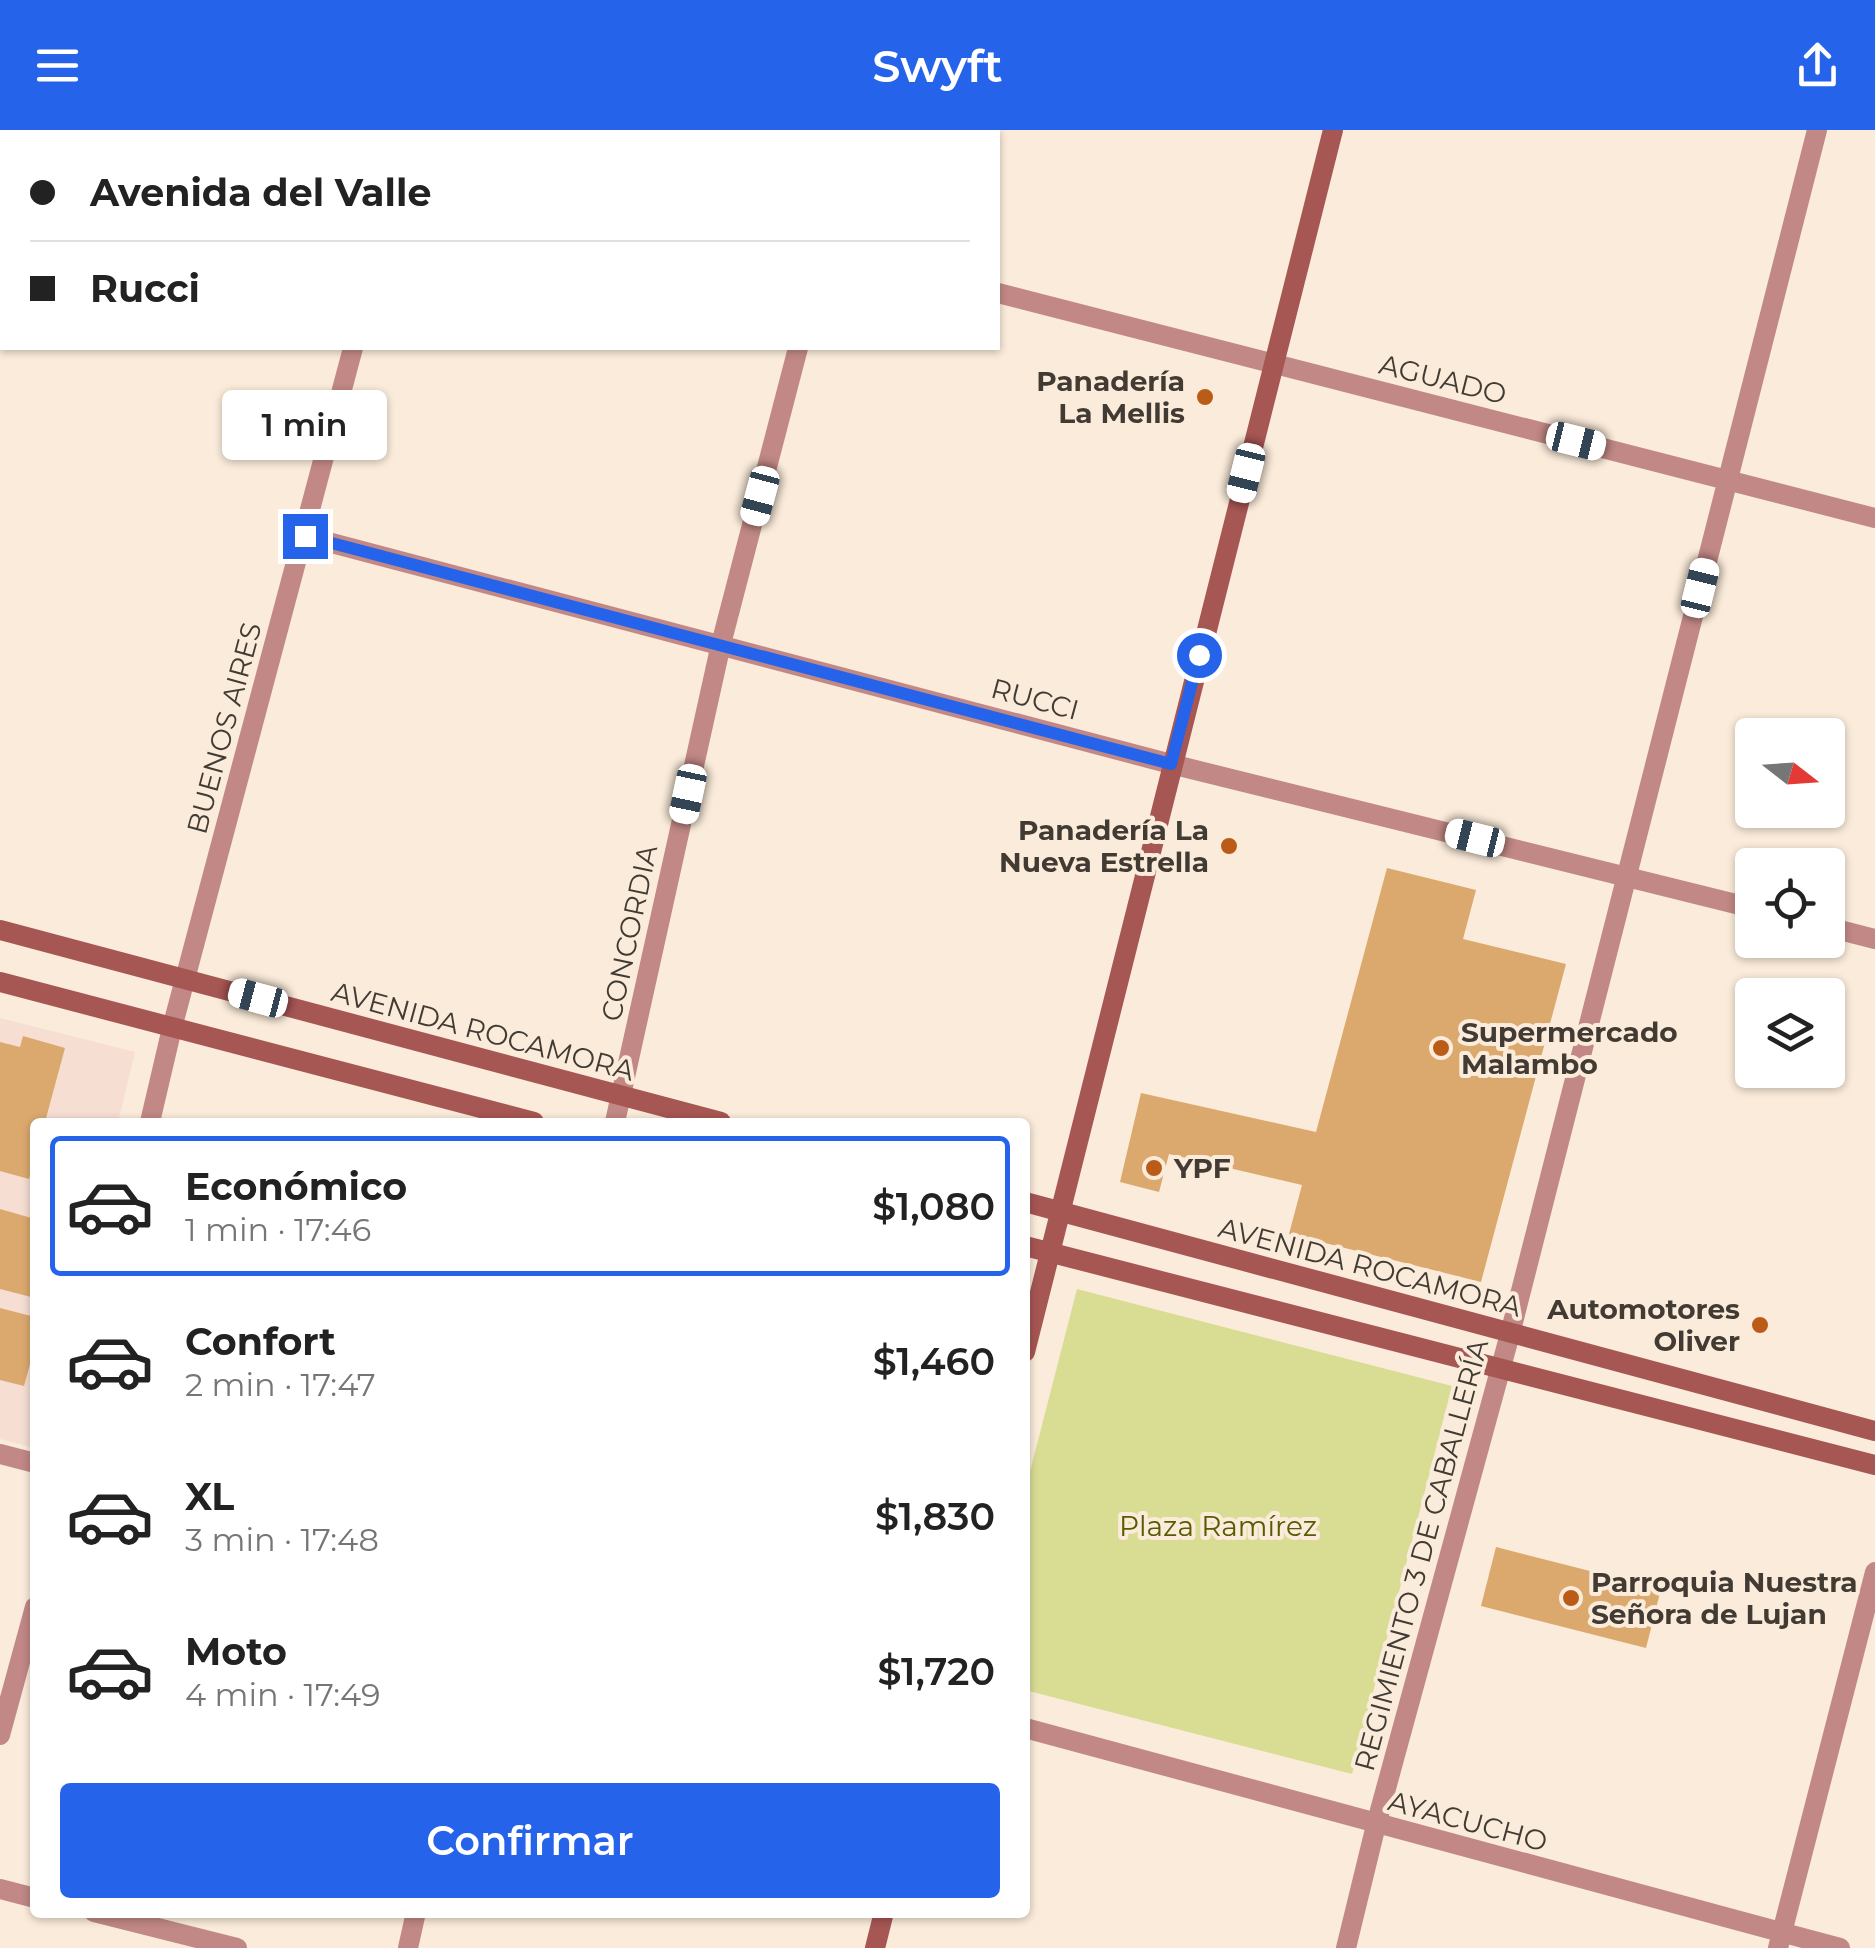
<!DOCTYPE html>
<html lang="es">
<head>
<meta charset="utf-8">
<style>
	body { margin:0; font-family:Montserrat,sans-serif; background:#f2f2f2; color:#222; height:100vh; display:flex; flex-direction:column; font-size:38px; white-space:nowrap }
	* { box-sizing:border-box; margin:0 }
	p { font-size:32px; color:#767676 }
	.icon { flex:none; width:55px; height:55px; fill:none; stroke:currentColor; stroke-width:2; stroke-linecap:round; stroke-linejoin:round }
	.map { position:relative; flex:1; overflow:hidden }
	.side { position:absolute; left:30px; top:988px; width:1000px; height:800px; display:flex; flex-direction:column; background:#fff; border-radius:10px; box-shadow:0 2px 8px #0004 }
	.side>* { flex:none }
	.hud { position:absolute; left:0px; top:0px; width:1000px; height:220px; box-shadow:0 2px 8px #0004; display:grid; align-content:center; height:220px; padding:0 30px; background:#fff }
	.needle { width:65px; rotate:107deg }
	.tools { position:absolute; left:1735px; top:588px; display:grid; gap:20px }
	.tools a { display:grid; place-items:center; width:110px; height:110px; border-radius:10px; background:#fff; box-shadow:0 2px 8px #0004; font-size:50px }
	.end { position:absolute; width:45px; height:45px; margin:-22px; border:12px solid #2563eb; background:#fff; box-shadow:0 0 0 5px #fff }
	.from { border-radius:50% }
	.bubble { position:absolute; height:70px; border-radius:10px; background:#fff; box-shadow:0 2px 8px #0004; font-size:32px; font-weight:600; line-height:70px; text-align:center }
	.car { position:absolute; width:30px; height:60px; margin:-30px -15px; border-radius:12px; box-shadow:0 0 8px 2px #0007; background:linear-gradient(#fff 24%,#345 0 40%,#fff 0 76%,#345 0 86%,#fff 0) }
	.hud b { display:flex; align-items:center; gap:35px; height:95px; font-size:38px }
	.hud b+b { border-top:2px solid #e0e0e0 }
	.hud i { width:25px; height:25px; background:#222 }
	ul { padding:18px 0 0; list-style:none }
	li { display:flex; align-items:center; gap:30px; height:140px; margin:0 20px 15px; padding:0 10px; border:5px solid transparent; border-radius:10px }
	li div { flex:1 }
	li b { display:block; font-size:38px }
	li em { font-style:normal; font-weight:600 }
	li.current { border-color:#2563eb }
	li>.icon { width:90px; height:90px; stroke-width:1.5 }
	.primary-button { display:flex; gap:20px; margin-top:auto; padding:20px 30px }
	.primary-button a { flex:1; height:115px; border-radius:10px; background:#2563eb; color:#fff; font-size:40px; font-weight:600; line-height:115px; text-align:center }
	header { display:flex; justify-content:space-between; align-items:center; height:130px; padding:0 30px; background:#2563eb; color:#fff; font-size:45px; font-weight:600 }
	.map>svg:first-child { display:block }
</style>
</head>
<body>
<header><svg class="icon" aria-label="menu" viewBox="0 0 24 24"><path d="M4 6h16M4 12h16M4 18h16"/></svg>Swyft<svg class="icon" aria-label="share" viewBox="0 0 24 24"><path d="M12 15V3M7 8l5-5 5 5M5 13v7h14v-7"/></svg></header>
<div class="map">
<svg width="1875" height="1818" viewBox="0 0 1875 1818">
	<rect width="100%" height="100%" fill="#faebda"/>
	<path fill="#f6ded3" d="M0,888L135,922L118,992H35V1318L0,1309Z"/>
	<path fill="#d9dd94" d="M1077,1159L1452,1256L1352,1644L1025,1560V1361Z"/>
	<g fill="#dba96e">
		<path d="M1387,738L1476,760L1463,809L1566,834L1481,1152L1289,1104L1302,1055L1169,1024L1159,1062L1120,1052L1141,963L1316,1002Z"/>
		<path d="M23,906L65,918L45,992H35V1029L29,1049L0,1041V912L20,917Z"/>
		<path d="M0,1079L35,1089V1168L0,1159Z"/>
		<path d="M0,1178L35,1187V1216L24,1256L0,1250Z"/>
		<path d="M1496,1417L1661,1459L1646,1518L1481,1476Z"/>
	</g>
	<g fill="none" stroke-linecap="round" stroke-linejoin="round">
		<g stroke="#c18885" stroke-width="20">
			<path d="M359,0L369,2"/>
			<path d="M408,2L409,0"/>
			<path d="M854,2L855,0"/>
			<path d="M998,163L1875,388"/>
			<path d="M305,406L1171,634L1752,778"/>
			<path d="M1828,797L1875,809"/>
			<path d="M150,992L172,898L353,218"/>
			<path d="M615,992L721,514L798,218"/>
			<path d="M0,1324L35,1333"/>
			<path d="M1025,1598L1840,1818"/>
			<path d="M0,1605L35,1477"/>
			<path d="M0,1759L35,1768"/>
			<path d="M94,1782L237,1818"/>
			<path d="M408,1818L416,1782"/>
			<path d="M1346,1818L1376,1695L1510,1204L1817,0"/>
			<path d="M1778,1818L1875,1442"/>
		</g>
		<g stroke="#a65653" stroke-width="20">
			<path d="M0,800L721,992"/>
			<path d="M0,852L534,992"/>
			<path d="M1025,1072L1875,1301"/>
			<path d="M1025,1116L1875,1335"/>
			<path d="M1025,1222L1333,0"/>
			<path d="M875,1818L884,1782"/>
		</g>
	</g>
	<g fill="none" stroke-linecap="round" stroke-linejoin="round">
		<path stroke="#2563eb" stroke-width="12" d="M305,406L1171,634L1199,525"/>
	</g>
	<g fill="#bb5b18" stroke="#faebda" stroke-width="4">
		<circle cx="1205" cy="267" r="10"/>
		<circle cx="1229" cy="716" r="10"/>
		<circle cx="1441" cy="918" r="10"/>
		<circle cx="1154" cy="1038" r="10"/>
		<circle cx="1760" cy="1195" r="10"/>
		<circle cx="1571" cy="1468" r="10"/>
	</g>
	<g text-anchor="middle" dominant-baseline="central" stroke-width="8" stroke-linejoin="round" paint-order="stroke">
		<g font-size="28" fill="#413b34" stroke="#faebda">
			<text transform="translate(1443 249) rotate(14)">AGUADO</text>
			<text transform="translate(1035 569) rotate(15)">RUCCI</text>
			<text transform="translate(224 598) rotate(-75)">BUENOS AIRES</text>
			<text transform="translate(629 803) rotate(-78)">CONCORDIA</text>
			<text transform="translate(483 901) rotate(15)">AVENIDA ROCAMORA</text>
			<text transform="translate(1370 1137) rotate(15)">AVENIDA ROCAMORA</text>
			<text transform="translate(1421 1425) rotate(-75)">REGIMIENTO 3 DE CABALLERÍA</text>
			<text transform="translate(1468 1691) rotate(15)">AYACUCHO</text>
		</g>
		<g font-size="28" font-weight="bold" fill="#413b34" stroke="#faebda" text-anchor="end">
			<text x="1185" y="251">Panadería<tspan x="1185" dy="32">La Mellis</tspan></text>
			<text x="1209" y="700">Panadería La<tspan x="1209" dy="32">Nueva Estrella</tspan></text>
			<text x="1461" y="902" text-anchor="start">Supermercado<tspan x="1461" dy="32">Malambo</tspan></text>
			<text x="1174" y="1038" text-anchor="start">YPF</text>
			<text x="1740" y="1179">Automotores<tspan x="1740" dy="32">Oliver</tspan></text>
			<text x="1591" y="1452" text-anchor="start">Parroquia Nuestra<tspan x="1591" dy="32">Señora de Lujan</tspan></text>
		</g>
		<g font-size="28" fill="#595b00" stroke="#faebda">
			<text x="1218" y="1396">Plaza Ramírez</text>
		</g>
	</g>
</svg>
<div class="tools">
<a><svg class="needle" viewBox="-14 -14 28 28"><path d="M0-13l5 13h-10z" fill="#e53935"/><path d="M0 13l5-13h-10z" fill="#767676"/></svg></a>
<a><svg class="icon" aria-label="locate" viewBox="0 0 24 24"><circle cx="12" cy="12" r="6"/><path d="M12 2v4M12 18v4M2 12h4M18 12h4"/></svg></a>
<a><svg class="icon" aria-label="layers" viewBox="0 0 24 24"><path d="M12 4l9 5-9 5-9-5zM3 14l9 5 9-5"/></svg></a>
</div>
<i class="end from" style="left:1199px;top:525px"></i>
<i class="end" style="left:305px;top:406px"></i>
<div class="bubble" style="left:222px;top:260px;width:165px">1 min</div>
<i class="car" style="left:1576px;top:311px;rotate:104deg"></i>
<i class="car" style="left:1246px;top:343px;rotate:194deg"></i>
<i class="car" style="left:760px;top:366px;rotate:195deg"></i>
<i class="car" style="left:1700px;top:458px;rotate:14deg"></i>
<i class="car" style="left:688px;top:664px;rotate:192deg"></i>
<i class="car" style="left:1475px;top:708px;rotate:284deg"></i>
<i class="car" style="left:258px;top:868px;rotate:285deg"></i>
<div class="hud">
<b><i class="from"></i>Avenida del Valle</b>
<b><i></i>Rucci</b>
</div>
<section class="side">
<ul>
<li class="current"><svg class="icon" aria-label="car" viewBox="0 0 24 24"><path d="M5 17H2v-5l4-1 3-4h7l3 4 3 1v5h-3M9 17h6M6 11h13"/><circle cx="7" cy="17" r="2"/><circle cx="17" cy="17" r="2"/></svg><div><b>Económico</b><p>1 min · 17:46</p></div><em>$1,080</em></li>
<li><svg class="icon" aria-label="car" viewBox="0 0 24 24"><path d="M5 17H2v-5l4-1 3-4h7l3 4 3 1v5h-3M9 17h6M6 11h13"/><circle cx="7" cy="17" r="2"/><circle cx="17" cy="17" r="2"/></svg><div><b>Confort</b><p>2 min · 17:47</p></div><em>$1,460</em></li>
<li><svg class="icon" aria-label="car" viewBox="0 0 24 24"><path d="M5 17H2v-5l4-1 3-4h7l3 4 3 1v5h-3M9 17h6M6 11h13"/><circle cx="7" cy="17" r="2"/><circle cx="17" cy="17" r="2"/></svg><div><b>XL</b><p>3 min · 17:48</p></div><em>$1,830</em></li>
<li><svg class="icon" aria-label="car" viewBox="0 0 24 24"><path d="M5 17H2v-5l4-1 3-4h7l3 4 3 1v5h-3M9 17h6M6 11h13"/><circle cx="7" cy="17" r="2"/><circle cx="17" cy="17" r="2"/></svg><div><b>Moto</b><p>4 min · 17:49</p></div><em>$1,720</em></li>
</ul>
<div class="primary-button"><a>Confirmar</a></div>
</section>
</div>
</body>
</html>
